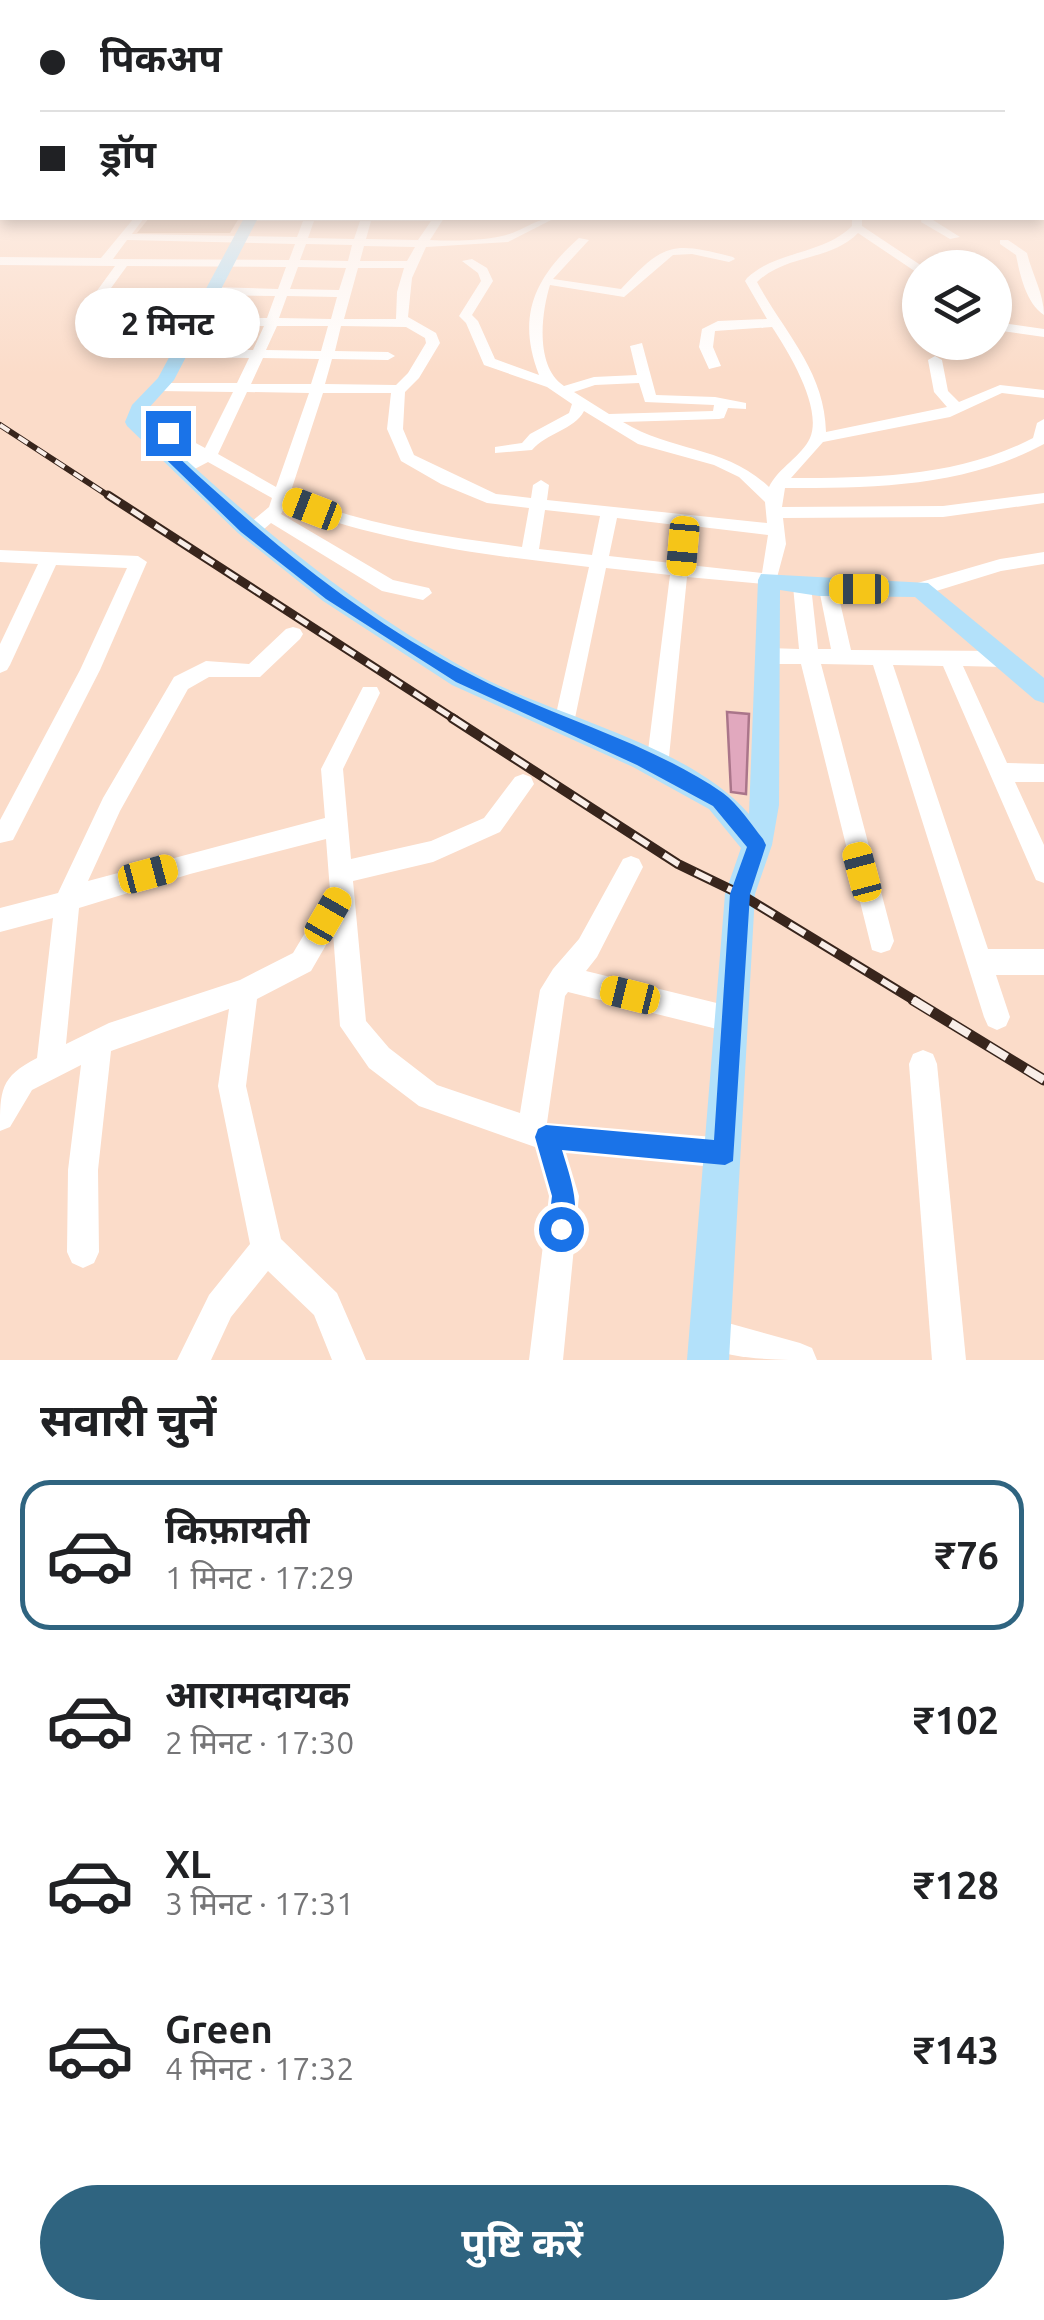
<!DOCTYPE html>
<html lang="hi">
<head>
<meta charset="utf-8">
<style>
	body { margin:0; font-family:Ubuntu,"Noto Sans Devanagari",sans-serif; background:#f2f2f2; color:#202124; height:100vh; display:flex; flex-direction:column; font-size:38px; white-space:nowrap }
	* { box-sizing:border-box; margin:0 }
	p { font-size:32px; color:#757577 }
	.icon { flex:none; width:55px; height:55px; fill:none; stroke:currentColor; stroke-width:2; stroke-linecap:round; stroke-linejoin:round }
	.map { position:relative; height:1360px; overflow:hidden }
	.drawer { display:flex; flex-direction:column; background:#fff; flex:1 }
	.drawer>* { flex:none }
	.banner { position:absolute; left:0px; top:0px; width:1045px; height:220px; box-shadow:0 5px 15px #0003; display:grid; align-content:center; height:220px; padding:0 40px; background:#fff }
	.fabs { position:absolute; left:902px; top:250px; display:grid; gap:20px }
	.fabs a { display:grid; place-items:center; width:110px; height:110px; border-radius:50%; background:#fff; box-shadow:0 5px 15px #0003; font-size:50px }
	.end { position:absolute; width:45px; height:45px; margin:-22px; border:12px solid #1a73e8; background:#fff; box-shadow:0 0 0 5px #fff }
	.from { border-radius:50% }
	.bubble { position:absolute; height:70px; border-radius:35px; background:#fff; box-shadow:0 5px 15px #0003; font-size:32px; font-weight:700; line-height:70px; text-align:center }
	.car { position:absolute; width:30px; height:60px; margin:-30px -15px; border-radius:12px; box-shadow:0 0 8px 2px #0007; background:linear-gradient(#f5c518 24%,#345 0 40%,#f5c518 0 76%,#345 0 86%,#f5c518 0) }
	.banner b { display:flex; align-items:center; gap:35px; height:95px; font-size:38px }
	.banner b+b { border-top:2px solid #e0e0e0 }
	.banner i { width:25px; height:25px; background:#202124 }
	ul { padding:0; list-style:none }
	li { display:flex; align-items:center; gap:30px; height:150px; margin:0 20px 15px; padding:0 20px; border:5px solid transparent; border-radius:30px }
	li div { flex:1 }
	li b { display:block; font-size:38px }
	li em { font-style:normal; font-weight:700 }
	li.selected { border-color:#2f6480 }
	li>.icon { width:90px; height:90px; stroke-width:1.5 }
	h2 { padding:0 40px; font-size:45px; line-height:120px }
	.button { display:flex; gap:20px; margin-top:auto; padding:20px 40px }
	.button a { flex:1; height:115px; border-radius:60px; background:#2f6480; color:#fff; font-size:40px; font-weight:700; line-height:115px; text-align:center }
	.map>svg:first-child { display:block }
</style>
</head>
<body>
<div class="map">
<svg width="1044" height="1360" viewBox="0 0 1044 1360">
	<rect width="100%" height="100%" fill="#fbdcc9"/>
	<path fill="#dcb297" d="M149,218H239L230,233H137Z"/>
	<path fill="#e1a8be" stroke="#aa758a" stroke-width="2.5" d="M727,712L749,714L746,794L731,792Z"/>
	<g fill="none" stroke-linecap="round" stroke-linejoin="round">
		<g fill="#fff" fill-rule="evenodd">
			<path d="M134,218H144L132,234L297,237L303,221H251L246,218H444L430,240C453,241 479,241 502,236C522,232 535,218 555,218L508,242L426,247L412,278L408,317L436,333L440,343L419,378L405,392L403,429L414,455L496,494L531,498L533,485L541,480L549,485L547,500L767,523L765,502L739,477L714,465L638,444L584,411C574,430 546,433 532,450L495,453V447L522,443L530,434L569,413L572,404L547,387L484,365L466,323L459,316L481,281L478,273L462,261L472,259L487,268L493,281L472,315L478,321L495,359L539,375C516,316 535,277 579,238L589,240L553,279L621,289C664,243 672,241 733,257L735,259L729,262L692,254L673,255L624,297L550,285C541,314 535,367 564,386L594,377L637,375L630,346L642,343L656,395L715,397L746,403V409L728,408L724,418L719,419L623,422C672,452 726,446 769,487C778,468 802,456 810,438C823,408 788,351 772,327L715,331L713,347L721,366L709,369L699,347L702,329L718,321L767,319L745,281L747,278C777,250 823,255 852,226V218H862V226L925,268H920V273L916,272L858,233C831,261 786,254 757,282C784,332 825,371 826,432L947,407L934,392L928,360L935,356L942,360L948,391L959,402L1000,385L1044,390V398L1002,393L950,417L823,442L791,478C875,478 958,477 1033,438L1037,423L1044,419V444C964,487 874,488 785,488L782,507L943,506L1044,493V503L943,517L783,518L786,544L775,585L687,577L668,767L665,774L657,776L649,774L646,767L670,575L606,568L574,723L571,729L564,732L557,729L554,723L589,567C485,555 384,543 286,505L281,514L393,580L429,588L432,593L423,600L382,591L271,523L256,536H244V528L269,507L272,498L208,462L189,472H177V466L196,455L166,438L150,443L142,438L168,428L205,448L233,392L158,391L151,387L158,383H237L249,358L179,357L172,353L179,349L253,350L264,326L81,325L75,321L115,266L0,265V257L101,258ZM314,221H360L354,239L308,238ZM371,221H431L418,240L366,239ZM127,240L295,244L289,260L113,259ZM306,244L352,245L348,261L300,260ZM364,246L415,247L407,261H360ZM127,266L286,267L278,289L212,287L206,291L212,295L275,296L267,318L90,317ZM298,267L346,268L339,290L290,289ZM358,268H404L397,292L396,319H344ZM287,296L337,297L331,319L279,318ZM277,326H328L321,351L266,350ZM341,326L406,327L425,338L426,343L408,373L396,385L325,384L332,359L388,360L395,356L388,352L335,351ZM263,358L319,359L311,384H251ZM639,383L645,402L714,405L713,411L609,414L574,392L595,385ZM247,392L309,393L276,487L218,454ZM323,393H391L387,429L401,461L441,484L487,503L529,508L522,547C442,536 365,526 290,494ZM545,510L600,516L592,555L539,549ZM617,518L676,525L671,563L609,556ZM693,526L768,535L762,573L689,565Z"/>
			<path d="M922,218H934L933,220L960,237L950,239L921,222Z"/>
			<path d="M1000,240H1008L1027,253C1032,274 1044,294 1044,315C1026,303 1020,275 1016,255L1000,244Z"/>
			<path d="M920,277V301L914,297V281Z"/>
			<path d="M995,322L1044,329V337L995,330Z"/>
			<path d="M0,550L138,556L147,562L100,670L13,840L0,843V820L80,670L127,568L56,565L10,665L7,670L0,673V644L38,564L0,562Z"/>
			<path d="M1044,552V564L1001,571L920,596L911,589L914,584L1000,559Z"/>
			<path d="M802,580L811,586L818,649H831L819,589L828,582L837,589L851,650L1003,651L1013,659L1003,667L963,666L1007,763L1044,764V782H1015L1044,845V883L1036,880L943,666L893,665L988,949H1044V975H996L1010,1017L1006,1026L997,1030L988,1026L984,1017L873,665L821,664L894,941L890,950L881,953L872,950L801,664H768L758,656L768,648L799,649L793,586Z"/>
			<path d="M293,627L300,629L303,634L300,639L260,677H209L188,689L120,811L88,881L325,818L321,769L363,687H377L380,693L343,769L351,859L431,841L484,818L515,777L523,774L531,777L534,784L500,832L433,862L353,881L366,1021L389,1048L437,1085L520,1113L540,990L553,969L579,939L623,859L631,856L639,859L643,867L597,957L586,971L733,1007L742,1011L746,1020L742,1029L733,1033L568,992L565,996L547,1123L725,1138L735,1143L740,1153L735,1163L725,1168L566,1153L579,1196L563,1360H529L549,1196L535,1147L419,1106L369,1068L340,1026L333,933L311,971L257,999L246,1086L281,1239L337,1293L366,1360H332L314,1315L268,1271L231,1317L211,1360H177L209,1295L250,1244L218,1086L229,1009L111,1051L98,1170L99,1252L94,1263L83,1268L72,1263L67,1252L68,1170L81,1065L32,1090L10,1127L0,1131C0,1090 0,1077 37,1058L53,918L0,932V908L58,893L103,798L174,677L206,661L249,664L286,629ZM326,839L330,891L293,953L240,980L109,1023L66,1044L79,908L190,874Z"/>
			<path d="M923,1050L933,1054L937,1064L966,1360H932L909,1064L913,1054Z"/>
			<path d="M710,1318L800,1343L812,1348L817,1360C775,1360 738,1360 698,1346L694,1334L698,1322Z"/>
		</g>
		<path fill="#b3e1fa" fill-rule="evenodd" d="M244,218H258L174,380L147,410L144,421C247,517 344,601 468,670C551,716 687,743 749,814L758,580L761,574L928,583L1044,678V703L1035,700L915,597L819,596L780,590L779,805L772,845L755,894L729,1360H687L725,894L741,848L709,809L633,767L452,685L323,601L238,533L127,426L125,422L132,405L158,378Z"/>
		<defs>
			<path id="rail-far3" d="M0,425L112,498"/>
			<path id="rail-far2" d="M108,495L456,720"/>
			<path id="rail-far1" d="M452,718L678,864L740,894L917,1002"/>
			<path id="rail" d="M913,1000L1044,1080"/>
		</defs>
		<use href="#rail-far3" stroke="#38251c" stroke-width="6"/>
		<use href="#rail-far2" stroke="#38251c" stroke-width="9"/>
		<use href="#rail-far1" stroke="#38251c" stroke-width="10"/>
		<use href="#rail" stroke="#38251c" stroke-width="11"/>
		<use href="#rail-far3" stroke="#f9eee8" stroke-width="4" stroke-dasharray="11" stroke-linecap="butt"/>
		<use href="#rail-far2" stroke="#f9eee8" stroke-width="5" stroke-dasharray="14" stroke-linecap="butt"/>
		<use href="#rail-far1" stroke="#f9eee8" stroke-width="6" stroke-dasharray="18" stroke-linecap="butt"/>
		<use href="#rail" stroke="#f9eee8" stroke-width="8" stroke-dasharray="22" stroke-linecap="butt"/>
	</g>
	<linearGradient id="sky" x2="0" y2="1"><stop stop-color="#98bcc0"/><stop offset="0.49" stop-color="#fdefe7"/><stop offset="1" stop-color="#fdefe7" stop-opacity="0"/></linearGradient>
	<rect width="1044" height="374" fill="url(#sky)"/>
	<path fill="#1a73e8" d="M163,430L174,433L159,439C253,528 352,613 468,673C549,716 648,741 723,793C738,804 751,824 763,839L766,845L750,894L733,1161L725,1165L562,1150C571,1180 582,1208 570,1238L561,1242L552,1238L548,1229L552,1196L535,1137L538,1129L546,1125L714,1140L730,894L747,847L713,806L637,765L456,682L326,599L241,532L144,438Z"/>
</svg>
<div class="fabs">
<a><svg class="icon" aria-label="layers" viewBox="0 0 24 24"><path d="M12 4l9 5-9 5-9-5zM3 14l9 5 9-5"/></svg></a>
</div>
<i class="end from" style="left:561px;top:1229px"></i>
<i class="end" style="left:168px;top:433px"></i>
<div class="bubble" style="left:75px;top:288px;width:185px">2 मिनट</div>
<i class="car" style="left:312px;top:509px;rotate:291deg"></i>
<i class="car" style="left:683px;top:546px;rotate:185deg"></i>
<i class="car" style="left:859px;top:589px;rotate:270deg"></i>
<i class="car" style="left:862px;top:872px;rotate:345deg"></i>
<i class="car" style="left:148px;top:874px;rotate:75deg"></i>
<i class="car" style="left:328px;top:916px;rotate:30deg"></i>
<i class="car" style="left:630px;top:995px;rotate:284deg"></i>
<div class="banner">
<b><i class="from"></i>पिकअप</b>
<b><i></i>ड्रॉप</b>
</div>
</div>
<section class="drawer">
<h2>सवारी चुनें</h2>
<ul>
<li class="selected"><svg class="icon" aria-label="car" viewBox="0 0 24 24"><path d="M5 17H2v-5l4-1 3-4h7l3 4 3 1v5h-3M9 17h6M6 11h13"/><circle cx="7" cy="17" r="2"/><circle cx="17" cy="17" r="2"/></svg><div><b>किफ़ायती</b><p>1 मिनट · 17:29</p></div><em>₹76</em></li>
<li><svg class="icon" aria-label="car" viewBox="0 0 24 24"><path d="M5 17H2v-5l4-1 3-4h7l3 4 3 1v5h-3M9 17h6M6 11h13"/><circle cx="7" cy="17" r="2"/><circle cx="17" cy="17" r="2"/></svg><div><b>आरामदायक</b><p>2 मिनट · 17:30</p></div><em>₹102</em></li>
<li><svg class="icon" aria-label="car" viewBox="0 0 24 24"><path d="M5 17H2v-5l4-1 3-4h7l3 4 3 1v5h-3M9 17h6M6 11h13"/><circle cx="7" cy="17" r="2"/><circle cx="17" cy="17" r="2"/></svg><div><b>XL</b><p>3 मिनट · 17:31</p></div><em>₹128</em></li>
<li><svg class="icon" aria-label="car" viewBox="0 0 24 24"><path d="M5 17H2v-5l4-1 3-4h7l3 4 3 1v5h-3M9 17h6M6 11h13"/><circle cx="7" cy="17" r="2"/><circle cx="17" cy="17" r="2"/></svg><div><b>Green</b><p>4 मिनट · 17:32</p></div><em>₹143</em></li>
</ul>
<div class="button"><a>पुष्टि करें</a></div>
</section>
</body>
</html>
